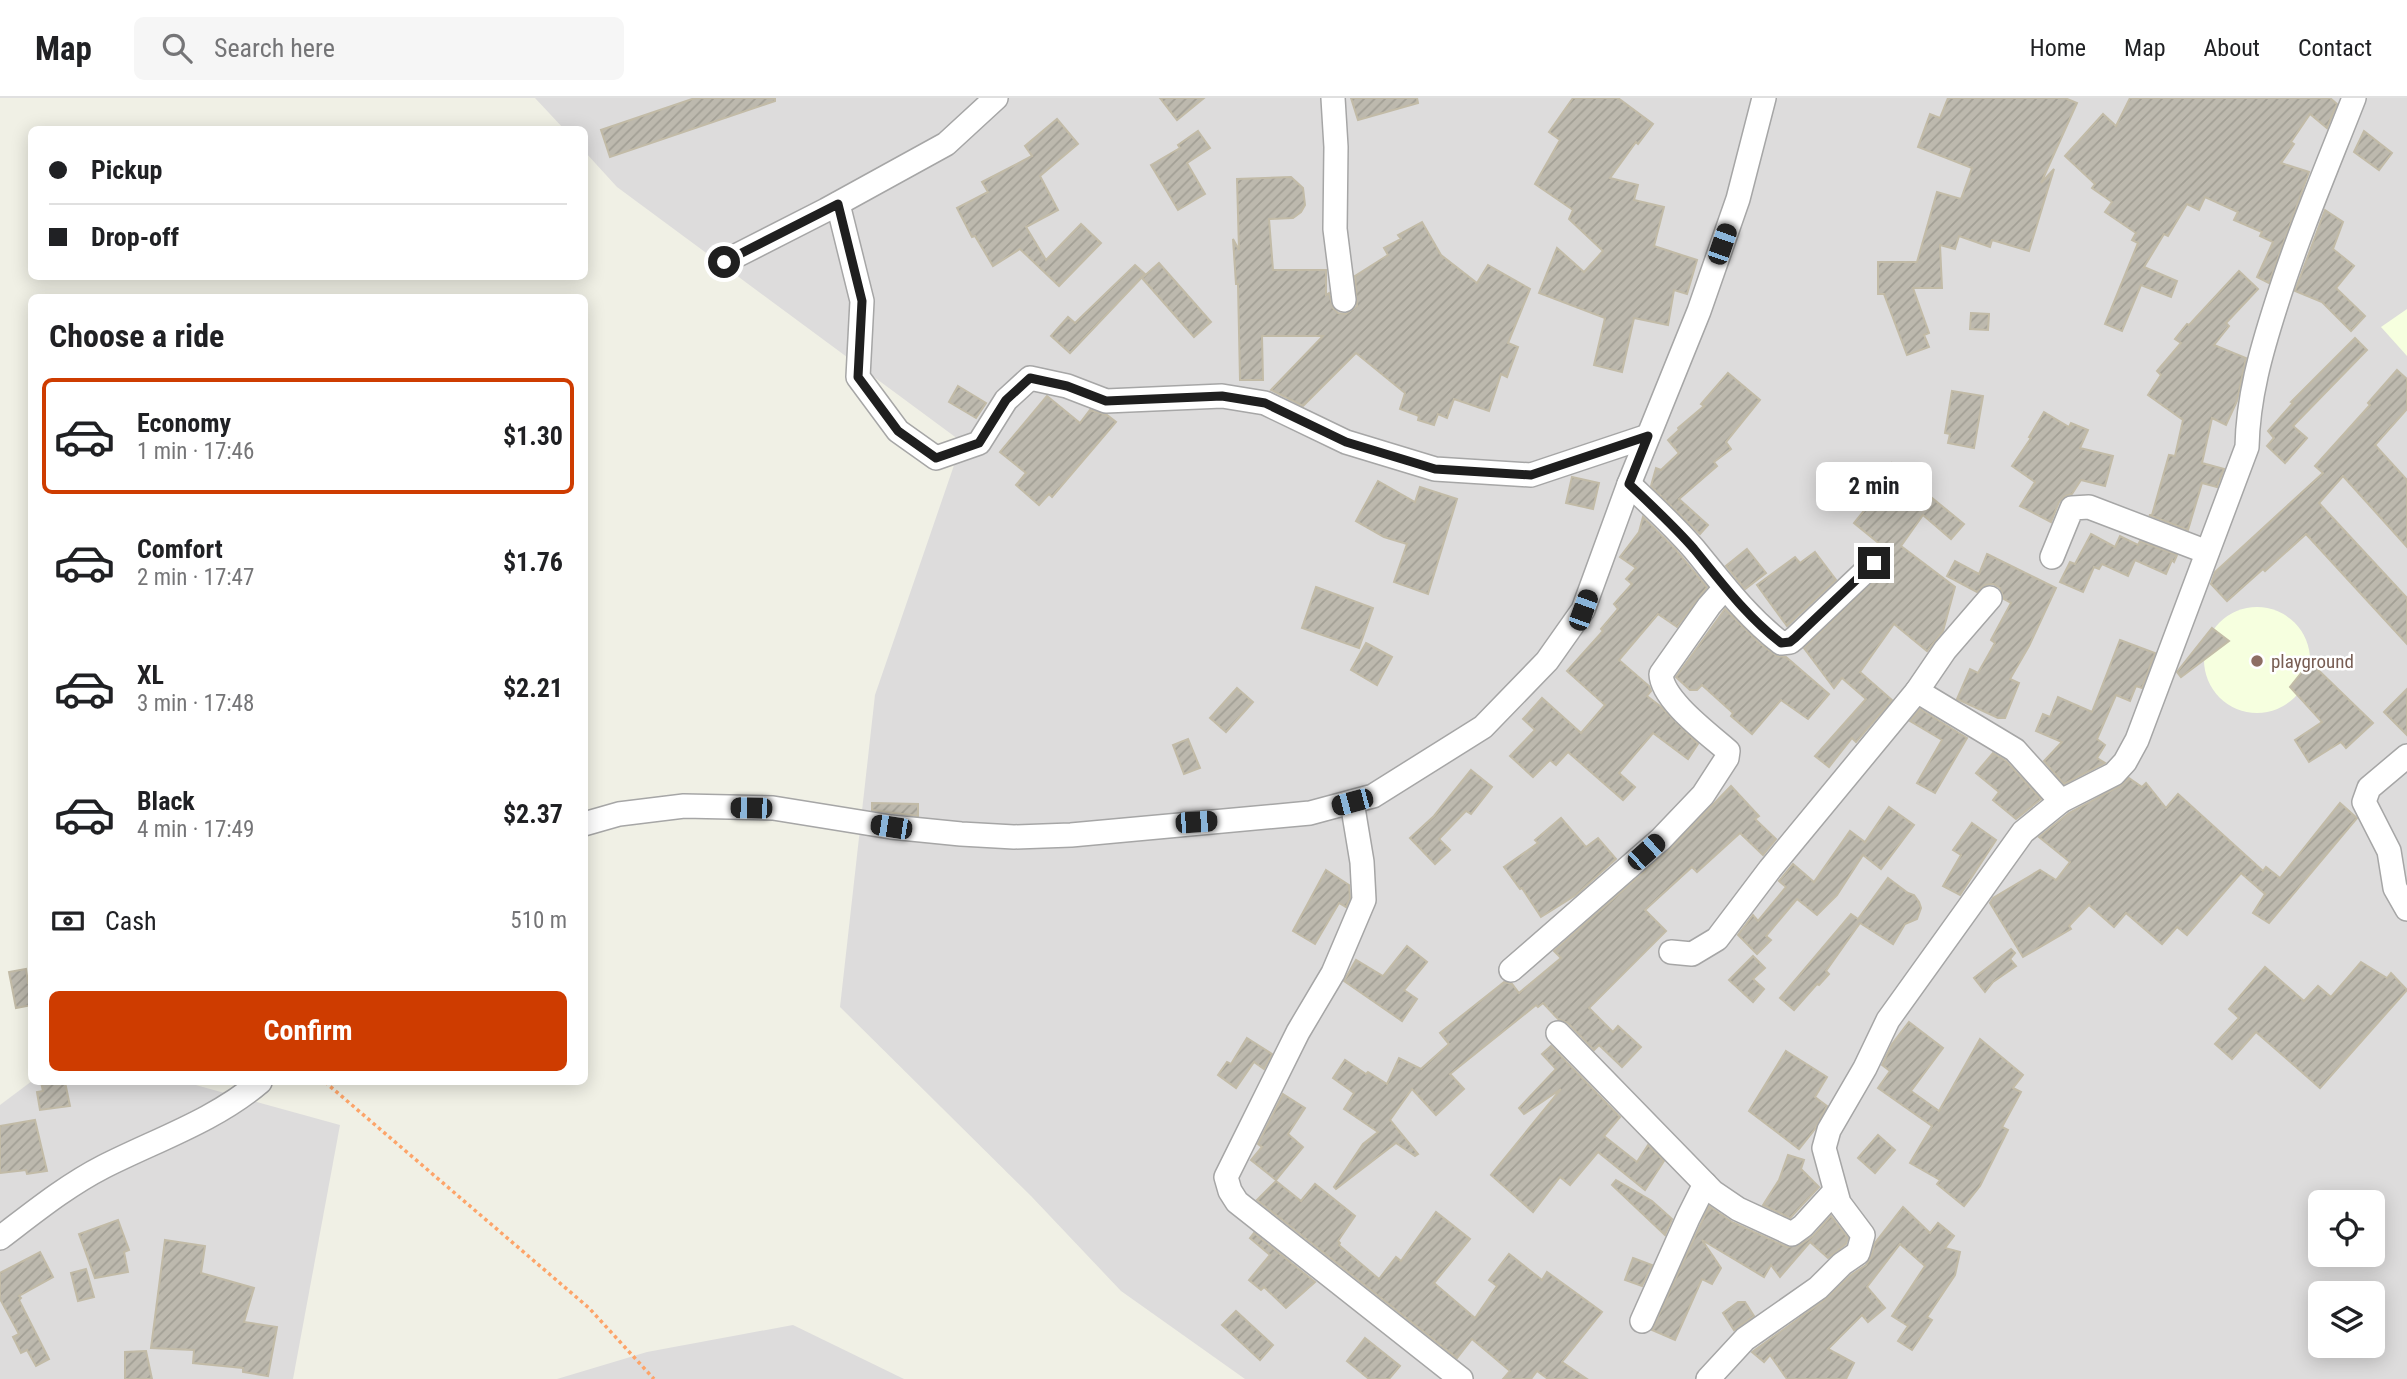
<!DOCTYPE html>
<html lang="en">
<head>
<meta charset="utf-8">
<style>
	body { margin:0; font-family:"Roboto Condensed",sans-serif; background:#f6f6f6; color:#202124; height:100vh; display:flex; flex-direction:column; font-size:26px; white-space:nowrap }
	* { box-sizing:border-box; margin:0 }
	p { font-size:23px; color:#757577 }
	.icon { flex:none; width:38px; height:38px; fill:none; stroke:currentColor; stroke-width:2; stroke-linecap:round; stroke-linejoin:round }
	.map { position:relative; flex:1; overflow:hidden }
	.panel { position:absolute; left:28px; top:196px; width:560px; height:791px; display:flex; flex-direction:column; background:#fff; border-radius:10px; box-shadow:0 4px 18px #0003 }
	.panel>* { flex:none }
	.guide { position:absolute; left:28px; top:28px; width:560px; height:154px; border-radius:10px; box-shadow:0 4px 18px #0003; display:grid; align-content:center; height:154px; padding:0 21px; background:#fff }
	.tools { position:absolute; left:2308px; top:1092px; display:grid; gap:14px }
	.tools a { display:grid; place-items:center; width:77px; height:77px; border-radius:10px; background:#fff; box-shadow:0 4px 18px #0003; font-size:35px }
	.end { position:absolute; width:32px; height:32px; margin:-16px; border:9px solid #1f1f1f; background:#fff; box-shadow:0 0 0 4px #fff }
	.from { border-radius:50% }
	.bubble { position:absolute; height:49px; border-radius:10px; background:#fff; box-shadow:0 4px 18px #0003; font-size:23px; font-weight:700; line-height:49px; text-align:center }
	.car { position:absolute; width:21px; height:42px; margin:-21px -10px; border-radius:9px; box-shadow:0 0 5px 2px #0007; background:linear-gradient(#222 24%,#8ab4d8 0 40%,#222 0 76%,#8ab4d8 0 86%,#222 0) }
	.guide b { display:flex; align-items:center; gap:24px; height:66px; font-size:26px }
	.guide b+b { border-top:2px solid #e0e0e0 }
	.guide i { width:18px; height:18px; background:#202124 }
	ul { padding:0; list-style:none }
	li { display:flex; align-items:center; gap:21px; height:116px; margin:0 14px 10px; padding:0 7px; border:4px solid transparent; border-radius:10px }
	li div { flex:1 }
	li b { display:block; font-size:26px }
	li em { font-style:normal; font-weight:700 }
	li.current { border-color:#ce3c00 }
	li>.icon { width:63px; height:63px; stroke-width:1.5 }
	h2 { padding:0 21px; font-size:32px; line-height:84px }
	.pay { display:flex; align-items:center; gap:18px; height:77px; padding:0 21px; font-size:26px }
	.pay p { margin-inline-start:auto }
	.cta { display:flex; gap:14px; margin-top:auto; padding:14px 21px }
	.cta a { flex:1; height:80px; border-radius:10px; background:#ce3c00; color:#fff; font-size:28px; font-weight:700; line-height:80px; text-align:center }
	header { display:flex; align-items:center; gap:42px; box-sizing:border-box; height:98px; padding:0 35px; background:#fff; border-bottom:2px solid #e0e0e0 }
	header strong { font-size:33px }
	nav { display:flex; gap:38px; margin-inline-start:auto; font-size:24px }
	.search { width:490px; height:63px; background:#f6f6f6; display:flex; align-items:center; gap:18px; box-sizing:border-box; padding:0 24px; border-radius:10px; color:#757577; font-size:26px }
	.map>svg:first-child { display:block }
</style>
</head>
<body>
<header>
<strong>Map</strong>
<div class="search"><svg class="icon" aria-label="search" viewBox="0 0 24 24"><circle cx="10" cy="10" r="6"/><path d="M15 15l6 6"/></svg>Search here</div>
<nav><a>Home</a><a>Map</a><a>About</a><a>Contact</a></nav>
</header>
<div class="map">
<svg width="2407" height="1281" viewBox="0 0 2407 1281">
	<defs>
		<pattern id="building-hatch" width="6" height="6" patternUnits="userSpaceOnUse" patternTransform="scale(1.75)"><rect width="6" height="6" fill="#bdb9ae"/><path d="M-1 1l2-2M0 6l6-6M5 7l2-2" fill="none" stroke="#a29f95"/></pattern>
	</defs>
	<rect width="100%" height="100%" fill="#f0f0e5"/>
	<g fill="#dddcdc" fill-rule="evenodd">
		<path d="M535,0H2407V1281H1245L1121,1193L1031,1098L840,909L875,597L962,344L617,89L585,54L584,32L564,31ZM2320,1104H2373V1157H2320ZM2320,1195H2373V1248H2320Z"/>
		<path d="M32,983L185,984L340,1027L293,1281H0V1007Z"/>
		<path d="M793,1227L904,1281H557L647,1254Z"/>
	</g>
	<g fill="#f6ffdf">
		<path d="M2407,211V258L2381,229Z"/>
		<circle cx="2257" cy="562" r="53"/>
	</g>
	<g fill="url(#building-hatch)" stroke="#c2bba7" stroke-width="2">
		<path d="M695,0H775V3L610,59L601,32Z"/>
		<path d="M1160,0H1204L1177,22Z"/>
		<path d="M1351,0H1417L1418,5L1358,22Z"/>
		<path d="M1573,0H1618L1653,26L1638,46L1636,44L1610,80L1638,87L1634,102L1664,109L1654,148L1697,162L1687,196L1674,192L1668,227L1634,220L1622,274L1594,267L1605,220L1539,195L1557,150L1584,174L1603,153L1569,121L1573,112L1535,86L1560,42L1549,34Z"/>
		<path d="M1948,0H2065L2077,5L2041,85L2054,71L2029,153L1992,142L1990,149L1959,138L1955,151L1940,147L1942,190H1913L1929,235L1924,237L1929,249L1907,257L1884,196H1878V164H1917L1937,94L1961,101L1972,70L1918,49L1930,16L1940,20Z"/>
		<path d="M2130,0H2330L2337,6L2327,30L2310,16L2291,44L2294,46L2281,65L2309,74L2269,185L2257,179L2273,144L2260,138L2262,134L2234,122L2238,114L2205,99L2199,112L2187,106L2168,138L2164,136L2144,169L2177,183L2171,199L2141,187L2122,233L2105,226L2138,145L2132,142L2136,135L2105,114L2112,104L2092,90L2095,86L2065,58L2103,16L2116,28Z"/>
		<path d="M1057,21L1078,46L1040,78L1058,112L1026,129L1046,162L1081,126L1101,145L1059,188L1020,151L993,168L975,138L972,139L957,110L988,94L982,84L1032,58L1025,48Z"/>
		<path d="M1198,33L1210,50L1187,65L1205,96L1178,112L1151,67L1180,50L1178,47Z"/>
		<path d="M2364,33L2392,55L2379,72L2354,54Z"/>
		<path d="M1291,79L1303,90L1305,107L1301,114L1293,120L1269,121L1273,172H1326V197L1329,195L1333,210L1338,215L1346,216L1357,208L1355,178L1388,157L1384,150L1401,141L1398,137L1422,124L1441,157L1477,185L1488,167L1530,191L1508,245L1518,249L1507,279L1501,276L1489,313L1454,301L1447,320L1438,316L1434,327L1418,322L1419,318L1400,311L1405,295L1356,255L1303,308L1271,292L1323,238H1262L1263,282H1240L1238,186H1236L1233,141L1239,152L1237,81Z"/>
		<path d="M2325,112L2343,124L2333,151L2354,168L2336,190L2365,218L2351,233L2322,204L2295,193Z"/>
		<path d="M1159,165L1211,224L1194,239L1142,180Z"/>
		<path d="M1135,167L1145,176L1070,255L1051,238L1068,219L1075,225Z"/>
		<path d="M2239,173L2258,191L2226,225L2229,228L2214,247L2246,260L2237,303L2226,327L2212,320L2202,365L2224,371L2217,389L2202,385L2188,432L2149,417H2152L2169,357L2175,358L2183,322L2148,297L2161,277L2157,273L2181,245L2175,241L2187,226L2189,227Z"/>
		<path d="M1971,215L1989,216L1988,232L1970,231Z"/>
		<path d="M2355,240L2367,252L2293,328L2307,340L2285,365L2267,348L2274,340L2268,333L2293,305L2291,304Z"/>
		<path d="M2397,272L2407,281V311L2375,347L2407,382V449L2343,378L2319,405L2407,500V546L2306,436L2265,473L2263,471L2227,503L2211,486L2215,474L2323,375L2315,368L2370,307L2368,305Z"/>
		<path d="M1728,275L1760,302L1726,344L1731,351L1714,364L1717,368L1679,401L1708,427L1700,436L1651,388L1656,370L1661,372L1679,355L1668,342L1679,332L1678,330L1704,308L1701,306Z"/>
		<path d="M958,288L986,305L976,320L949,304Z"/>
		<path d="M1952,293L1983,298L1974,350L1948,345L1950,336L1945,335Z"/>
		<path d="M1047,298L1080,325L1090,312L1107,317L1116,324L1052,399L1049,396L1039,407L1016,387L1026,375L1000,354Z"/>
		<path d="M2044,314L2069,329L2071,325L2088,332L2080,350L2113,358L2105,388L2081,382L2072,396L2065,398L2059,404L2051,424L2020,408L2035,384L2012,368L2031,340L2029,339Z"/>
		<path d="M1892,365L1929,391L1926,395L1964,426L1951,441L1923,417L1901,448L1955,489L1943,533L1927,553L1894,526L1860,574L1892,602L1856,644L1852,640L1829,669L1815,658L1866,601L1842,580L1834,590L1804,550L1887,470V461L1892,456L1854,425L1880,393L1874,390Z"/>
		<path d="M1572,379L1599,385L1593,411L1566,405Z"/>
		<path d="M1378,383L1415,404L1420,389L1457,401L1428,496L1394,484L1407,446L1384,439L1356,423Z"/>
		<path d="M1643,419L1676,452L1707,489L1677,529L1658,516L1619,562L1649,588L1651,593L1647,598L1660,608L1698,646L1688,661L1653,635L1619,675L1635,689L1623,702L1568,654L1556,667L1550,662L1533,679L1510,658L1535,632L1523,621L1542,600L1581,635L1605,607L1567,573L1603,533L1601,531L1618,511L1614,506L1632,486L1626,481L1636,470L1620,459L1639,434Z"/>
		<path d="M2091,436L2115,449L2120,438L2138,447L2140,443L2177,457L2174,464L2172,462L2166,476L2135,462L2128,478L2102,466L2099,471L2094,469L2083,494L2060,484L2070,464L2075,466Z"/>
		<path d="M1747,451L1766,475L1745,491L1726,468Z"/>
		<path d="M1815,454L1836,482L1787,528L1757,487L1795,459L1800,465Z"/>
		<path d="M1987,456L2056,490L2029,548L2010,581L2019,585L2005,620H1998L1957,601L1970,571L1978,575L1995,545L1991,542L2011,505L2004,501L2000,490L1993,486L1985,487L1977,494L1947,478L1955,463L1979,476Z"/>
		<path d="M1316,489L1373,510L1359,550L1302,530Z"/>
		<path d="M1725,511L1759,545L1777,558L1786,559L1829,596L1808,621L1781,602L1752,636L1731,618L1733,615L1702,587L1697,592H1690L1676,579Z"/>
		<path d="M2212,530L2229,543L2181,579L2177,574Z"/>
		<path d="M2120,542L2155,555L2142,590L2136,588L2130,603L2116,597L2097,641L2105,647L2097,660L2105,665L2064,686L2044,663L2062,644L2036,633L2043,616L2050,619L2058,599L2092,614Z"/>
		<path d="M1366,545L1392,559L1377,587L1351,572Z"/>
		<path d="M2310,564L2373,625L2346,650L2341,644L2309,664L2295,642L2322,624L2290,589Z"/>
		<path d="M1237,590L1253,604L1226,634L1210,620Z"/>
		<path d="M2407,591V637L2384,614Z"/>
		<path d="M1920,611L1967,640L1935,695L1917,685L1942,642L1910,623Z"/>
		<path d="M1188,641L1200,670L1184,676L1173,647Z"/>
		<path d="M1993,655L2006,663L2041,701L2016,721L1993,702L1999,694L1976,675Z"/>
		<path d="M1471,672L1492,689L1471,716L1466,713L1439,741L1450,752L1435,766L1410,740L1434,718Z"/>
		<path d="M2129,680L2142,689L2146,685L2166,710L2178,696L2263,773L2266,769L2280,780L2340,705L2357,720L2269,825L2253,815L2265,796L2241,775L2187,837L2177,829L2162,846L2126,815L2114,829L2089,807L2069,828L2071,831L2023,859L1990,805L1993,800L2040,772L2056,782L2070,764L2039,739L2069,715L2120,688Z"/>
		<path d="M1731,688L1759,718L1755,721L1776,741L1763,757L1740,735L1697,774L1692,769L1645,812L1666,833L1589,910L1613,934L1618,928L1641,949L1622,969L1599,947L1594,952L1568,925L1558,921L1543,905L1538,909L1536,907L1450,976L1464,991L1436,1017L1412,991L1390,1022L1418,1056L1415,1058L1396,1045L1336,1091L1334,1089L1363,1046L1378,1034L1344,1011L1354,995L1333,980L1345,962L1366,976L1368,974L1387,986L1399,960L1421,971L1449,946L1440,935L1504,884L1512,886L1519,895L1561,860L1554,853L1670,751Z"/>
		<path d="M872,705L918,706V718L872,712Z"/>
		<path d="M1889,709L1914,727L1881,771L1863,757L1837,797L1817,817L1797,801L1766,838L1771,842L1757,856L1738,837L1753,817L1758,823L1786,789L1779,783L1793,766L1814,784L1850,733L1865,744Z"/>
		<path d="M1561,720L1586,749L1598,740L1616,761L1576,797L1541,819L1522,790L1520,791L1504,769L1538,745L1535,742Z"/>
		<path d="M1972,725L1996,742L1960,797L1943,788L1961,757L1953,752Z"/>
		<path d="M1326,772L1349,787L1350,800L1346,809L1339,805L1315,846L1293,833Z"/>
		<path d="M1888,780L1908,795L1914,797L1919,804L1921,810L1917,821L1905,826L1893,846L1860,825L1826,873L1829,876L1819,887L1817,886L1794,912L1780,900L1851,816L1858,821Z"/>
		<path d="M1407,848L1427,864L1404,892L1417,901L1402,923L1344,883L1356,862L1383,878Z"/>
		<path d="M2011,851L2015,855L2010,861L2016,868L1993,884L1985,894L1974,880Z"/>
		<path d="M1753,858L1765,870L1753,881L1764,891L1753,904L1729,882Z"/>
		<path d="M2361,864L2387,880L2391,875L2407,892L2320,990L2256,934L2232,961L2215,946L2239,920L2229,911L2265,869L2304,903L2318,888L2331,899Z"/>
		<path d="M26,871L28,885L32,884V907L16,910L9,874Z"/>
		<path d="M1909,924L1943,950L1911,993L1939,1013L1980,941L2023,977L2013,990L2021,994L2002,1029L2008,1032L1980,1088L1964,1108L1937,1086L1940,1082L1910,1065L1932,1028L1878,990L1890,973L1882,967L1892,946Z"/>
		<path d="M1247,940L1272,956L1264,971L1254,964L1236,990L1218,977L1227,964L1231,966Z"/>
		<path d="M1551,948L1620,1019L1604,1038L1637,1064L1648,1047L1664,1063L1645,1092L1598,1054L1570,1087L1560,1079L1533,1114L1491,1077L1561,991L1524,1016L1519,1010L1556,971L1542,956Z"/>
		<path d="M1786,953L1827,979L1815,999L1827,1008L1815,1031L1799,1051L1749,1013Z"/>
		<path d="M41,984H65L70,1008L40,1012L37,994L43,993Z"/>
		<path d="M1283,996L1305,1010L1288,1036L1303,1049L1276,1082L1251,1062L1262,1049L1258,1046Z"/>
		<path d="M35,1022L47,1073L27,1076L26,1072L0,1075V1028Z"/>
		<path d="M1878,1037L1895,1052L1875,1075L1858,1060Z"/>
		<path d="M1788,1057L1804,1062L1801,1071L1819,1089L1790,1120L1763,1107L1779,1082Z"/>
		<path d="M1616,1082L1652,1103L1672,1121L1665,1137L1612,1087Z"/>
		<path d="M1276,1083L1301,1103L1315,1086L1355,1118L1338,1143L1340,1145L1339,1147L1379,1181L1396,1159L1401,1163L1436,1114L1470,1141L1434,1185L1475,1220L1497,1188L1489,1182L1509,1156L1542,1182L1547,1174L1602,1214L1562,1264L1587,1281H1548L1537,1273L1531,1281H1503L1510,1273L1472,1241L1457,1260L1257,1102Z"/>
		<path d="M1709,1108L1732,1124L1787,1149L1800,1147L1813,1138L1831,1118L1848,1140L1846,1146L1828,1160L1810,1144L1780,1179L1771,1167L1764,1179L1702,1142L1721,1170L1712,1186L1702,1181L1675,1242L1652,1232Z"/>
		<path d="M1903,1109L1930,1135L1938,1125L1954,1138L1945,1150L1960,1154L1955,1177L1927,1219L1932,1222L1912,1252L1898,1243L1908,1228L1892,1218L1925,1168L1900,1146L1867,1189L1885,1210L1868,1224L1862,1217L1828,1251L1854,1265L1846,1281H1787L1770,1257L1764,1264L1752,1254L1826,1201L1851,1177L1866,1167L1871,1159L1875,1145Z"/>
		<path d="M118,1122L129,1152L124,1154L128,1174L95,1180L79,1136Z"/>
		<path d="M1254,1135L1315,1184L1286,1210L1264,1189L1261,1192L1249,1182L1270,1157L1250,1140Z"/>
		<path d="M165,1142L205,1148L201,1175L254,1190L244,1224L277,1229L268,1278L243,1274V1270L193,1265L194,1252L151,1250Z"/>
		<path d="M40,1154L53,1179L19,1198L21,1200L19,1202L49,1261L36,1268L27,1252L21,1255L13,1239L19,1236L0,1201V1175Z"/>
		<path d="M1633,1160L1652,1167L1642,1188L1625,1182Z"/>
		<path d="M86,1171L94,1199L78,1203L71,1175Z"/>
		<path d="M1738,1204H1745L1754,1218L1734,1232L1723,1215Z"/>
		<path d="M1236,1213L1273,1247L1260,1262L1222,1227Z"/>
		<path d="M1365,1240L1400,1268L1389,1281H1369L1347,1263Z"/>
		<path d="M146,1253L152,1281H125V1254Z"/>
	</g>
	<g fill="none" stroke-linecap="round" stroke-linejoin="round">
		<defs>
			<g id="minor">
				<path d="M1333,0L1336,49L1335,131L1344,202"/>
				<path d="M838,106L862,203L858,279L898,333L936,360L979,345L1006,302L1030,280L1067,288L1106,303L1222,298L1265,305L1346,344L1435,371L1531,377L1648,338"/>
				<path d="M724,164L826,112L946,46L996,0"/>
				<path d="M1629,386C1651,407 1674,428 1694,451C1722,485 1746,518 1781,545L1790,544L1795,540L1874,465"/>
				<path d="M2052,459L2072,410L2089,409L2207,454"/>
				<path d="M1917,593L1945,552L1990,500"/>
				<path d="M2407,658L2369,690L2364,704L2389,753L2395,790L2407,811"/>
				<path d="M1352,704L1362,764L1364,802L1333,875L1298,934L1226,1079L1230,1093L1237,1104L1461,1281"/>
				<path d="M584,726L619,716L684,708L773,710L891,729L961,736L1014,739L1071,737L1310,715L1373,698L1483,629L1547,563L1583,512L1629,386L1699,213L1738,101L1764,0"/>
				<path d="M1671,854L1692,856L1717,841L1770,771L1917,593L2015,652L2061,703"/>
				<path d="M1511,872L1661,741L1703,697L1727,660L1728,653C1709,636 1662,602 1661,576L1709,508L1724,491"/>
				<path d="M1558,935L1713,1094L1738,1111L1792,1136L1803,1128L1835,1093"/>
				<path d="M0,1140C33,1115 66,1088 103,1069C156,1042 214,1023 260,984"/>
				<path d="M1642,1223L1688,1120L1705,1086"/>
				<path d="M1708,1281L1745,1241L1818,1190L1842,1166L1858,1155L1863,1137L1839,1105L1824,1050L1829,1032L1865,970L1888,922L2023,734L2061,703L2114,676L2125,664L2137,642L2247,349C2248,299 2261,254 2276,207C2298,137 2327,69 2354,0"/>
			</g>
		</defs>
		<use href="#minor" stroke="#a6a6a6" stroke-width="26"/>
		<path stroke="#fda469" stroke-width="3.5" stroke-dasharray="3.5 3.5" stroke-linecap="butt" d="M325,984L589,1210L654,1281"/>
		<use href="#minor" stroke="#fff" stroke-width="23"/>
	</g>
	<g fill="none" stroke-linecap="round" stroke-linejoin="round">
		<path stroke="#1f1f1f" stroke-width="9" d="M724,164L838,106L862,203L858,279L898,333L936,360L979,345L1006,302L1030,280L1067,288L1106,303L1222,298L1265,305L1346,344L1435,371L1531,377L1648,338L1629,386C1651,407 1674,428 1694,451C1722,485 1746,518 1781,545L1790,544L1795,540L1874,465"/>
	</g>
	<circle fill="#8d6e63" stroke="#fff" stroke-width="2.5" cx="2257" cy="563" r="7"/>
	<g text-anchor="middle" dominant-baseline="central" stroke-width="5" stroke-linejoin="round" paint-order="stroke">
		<g font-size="19" fill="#785e54" stroke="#fff" text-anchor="start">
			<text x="2271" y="563">playground</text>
		</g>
	</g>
</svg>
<div class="tools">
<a><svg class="icon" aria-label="locate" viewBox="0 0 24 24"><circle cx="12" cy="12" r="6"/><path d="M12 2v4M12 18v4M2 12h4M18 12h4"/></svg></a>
<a><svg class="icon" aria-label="layers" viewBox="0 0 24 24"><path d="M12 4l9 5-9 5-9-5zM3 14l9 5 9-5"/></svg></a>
</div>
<i class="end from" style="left:724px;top:164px"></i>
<i class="end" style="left:1874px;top:465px"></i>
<div class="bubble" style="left:1816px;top:364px;width:116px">2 min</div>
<i class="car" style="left:1722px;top:146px;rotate:19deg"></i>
<i class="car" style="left:1583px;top:512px;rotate:20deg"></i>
<i class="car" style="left:1352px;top:704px;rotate:255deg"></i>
<i class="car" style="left:751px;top:710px;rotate:271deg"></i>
<i class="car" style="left:1196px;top:724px;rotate:86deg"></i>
<i class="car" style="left:891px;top:729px;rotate:279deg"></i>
<i class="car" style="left:1646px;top:754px;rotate:48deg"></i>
<div class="guide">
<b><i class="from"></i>Pickup</b>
<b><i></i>Drop-off</b>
</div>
<section class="panel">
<h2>Choose a ride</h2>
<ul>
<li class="current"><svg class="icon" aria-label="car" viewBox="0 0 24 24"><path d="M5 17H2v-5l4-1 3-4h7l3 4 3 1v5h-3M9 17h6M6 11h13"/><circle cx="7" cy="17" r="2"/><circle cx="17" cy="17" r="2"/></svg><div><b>Economy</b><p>1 min · 17:46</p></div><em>$1.30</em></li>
<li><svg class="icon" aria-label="car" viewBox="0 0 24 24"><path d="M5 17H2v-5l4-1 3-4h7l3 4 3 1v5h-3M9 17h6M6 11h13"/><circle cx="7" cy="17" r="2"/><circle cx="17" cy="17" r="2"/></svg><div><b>Comfort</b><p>2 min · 17:47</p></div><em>$1.76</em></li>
<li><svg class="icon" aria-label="car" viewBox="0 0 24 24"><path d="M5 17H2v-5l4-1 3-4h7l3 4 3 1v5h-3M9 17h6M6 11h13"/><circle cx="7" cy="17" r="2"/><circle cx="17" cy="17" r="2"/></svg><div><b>XL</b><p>3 min · 17:48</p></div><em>$2.21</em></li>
<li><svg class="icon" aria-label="car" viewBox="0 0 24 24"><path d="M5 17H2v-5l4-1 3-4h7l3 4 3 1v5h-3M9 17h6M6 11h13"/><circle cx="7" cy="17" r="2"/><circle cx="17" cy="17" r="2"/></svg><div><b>Black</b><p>4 min · 17:49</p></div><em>$2.37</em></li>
</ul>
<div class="pay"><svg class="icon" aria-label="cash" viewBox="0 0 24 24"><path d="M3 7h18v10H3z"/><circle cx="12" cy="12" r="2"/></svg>Cash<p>510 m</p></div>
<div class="cta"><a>Confirm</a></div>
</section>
</div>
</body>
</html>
